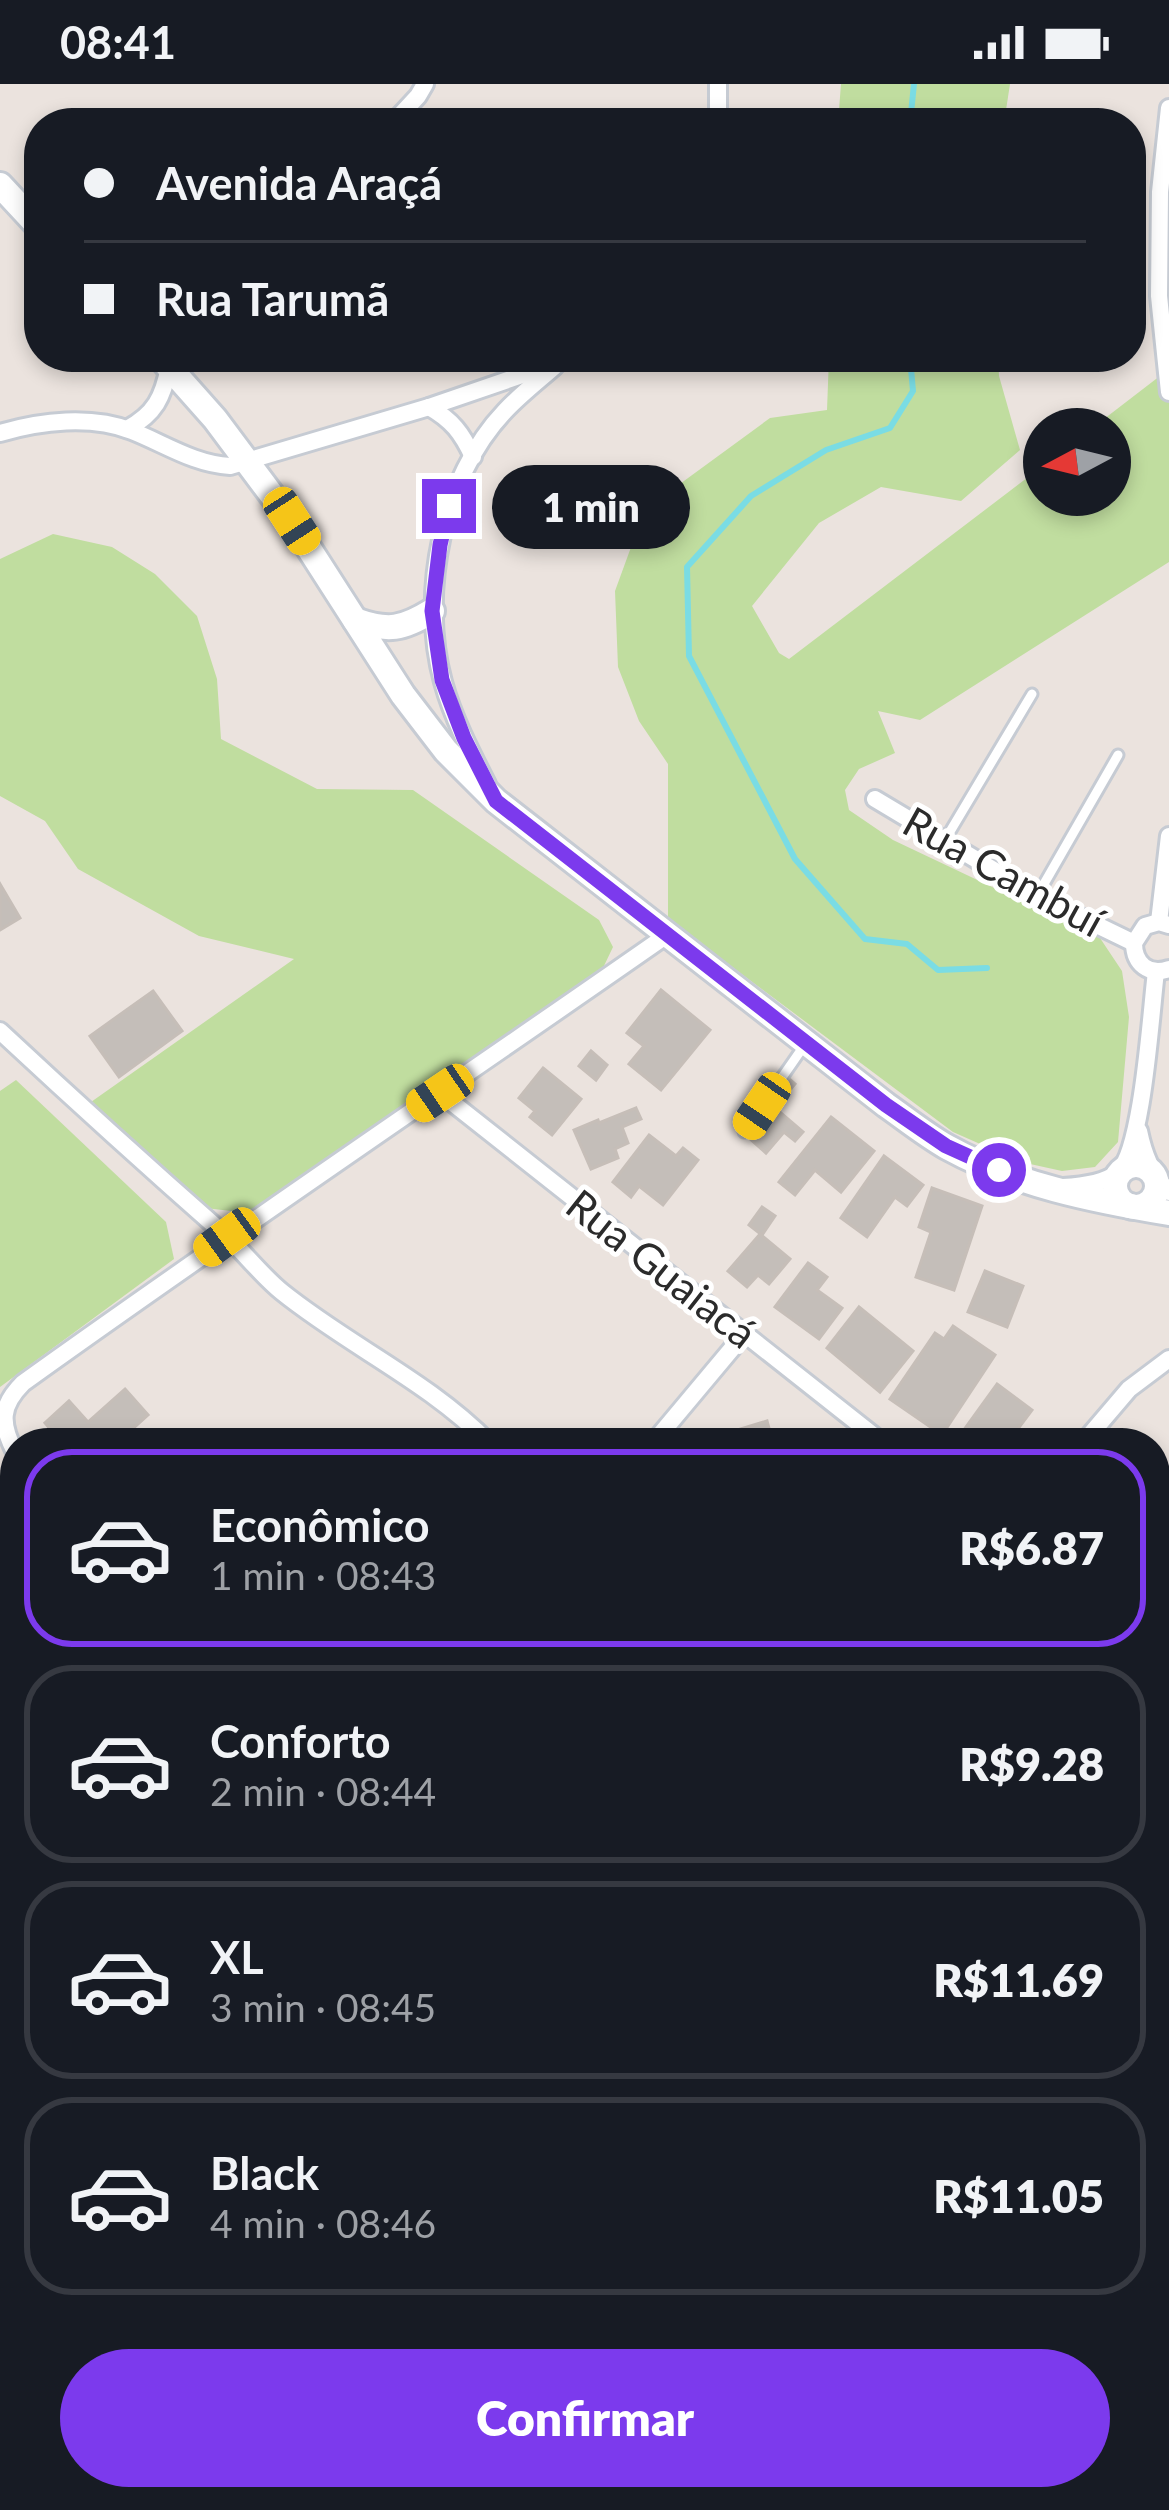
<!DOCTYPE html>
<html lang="pt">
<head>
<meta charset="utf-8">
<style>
	body { margin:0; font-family:Lato,sans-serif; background:#242831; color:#f1f3f6; height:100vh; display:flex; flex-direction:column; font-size:45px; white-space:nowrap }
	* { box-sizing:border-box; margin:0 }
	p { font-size:39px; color:#9ea1a6 }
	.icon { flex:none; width:66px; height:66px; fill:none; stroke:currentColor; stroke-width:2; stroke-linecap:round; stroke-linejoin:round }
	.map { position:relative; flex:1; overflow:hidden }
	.side { position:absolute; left:0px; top:1344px; width:1170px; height:1083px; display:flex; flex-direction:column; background:#171b24; border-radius:48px 48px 0 0; box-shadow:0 6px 18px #0003 }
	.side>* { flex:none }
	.hud { position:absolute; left:24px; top:24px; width:1122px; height:264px; border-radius:48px; box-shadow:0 6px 18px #0003; display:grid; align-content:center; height:264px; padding:0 60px; background:#171b24 }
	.needle { width:78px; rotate:263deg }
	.buttons { position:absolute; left:1023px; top:324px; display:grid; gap:24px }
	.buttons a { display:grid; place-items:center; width:108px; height:108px; border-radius:50%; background:#171b24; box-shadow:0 6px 18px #0003; font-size:60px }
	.end { position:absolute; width:54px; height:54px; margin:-27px; border:15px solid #7c3aed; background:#fff; box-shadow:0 0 0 6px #fff }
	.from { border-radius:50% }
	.bubble { position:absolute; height:84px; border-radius:42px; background:#171b24; box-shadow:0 6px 18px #0003; font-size:39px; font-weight:800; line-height:84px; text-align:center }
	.car { position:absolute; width:36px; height:72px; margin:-36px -18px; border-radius:15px; box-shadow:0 0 9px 3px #0007; background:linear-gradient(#f5c518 24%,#345 0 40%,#f5c518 0 76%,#345 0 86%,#f5c518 0) }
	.hud b { display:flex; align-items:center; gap:42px; height:114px; font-size:45px }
	.hud b+b { border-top:3px solid #363941 }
	.hud i { width:30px; height:30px; background:#f1f3f6 }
	ul { padding:21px 0 0; list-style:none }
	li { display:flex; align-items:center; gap:36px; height:198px; margin:0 24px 18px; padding:0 36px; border:6px solid #363941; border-radius:48px }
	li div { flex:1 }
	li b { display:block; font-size:45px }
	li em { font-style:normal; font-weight:800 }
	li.current { border-color:#7c3aed }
	li>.icon { width:108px; height:108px; stroke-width:1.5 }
	.button { display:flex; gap:24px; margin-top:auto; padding:24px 60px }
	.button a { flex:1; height:138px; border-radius:72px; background:#7c3aed; color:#fff; font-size:48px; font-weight:800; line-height:138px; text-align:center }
	.status { display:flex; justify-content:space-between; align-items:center; height:84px; padding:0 60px; background:#171b24; direction:ltr }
	.status svg { height:33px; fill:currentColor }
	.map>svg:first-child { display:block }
</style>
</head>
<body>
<div class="status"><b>08:41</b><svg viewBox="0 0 49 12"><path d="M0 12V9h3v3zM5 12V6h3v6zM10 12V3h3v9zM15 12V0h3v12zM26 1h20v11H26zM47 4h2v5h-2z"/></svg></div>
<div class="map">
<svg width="1169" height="2426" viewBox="0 0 1169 2426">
	<rect width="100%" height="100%" fill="#ebe3de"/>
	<g fill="#c0dd9f">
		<path d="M841,0H1010L1004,39H838Z"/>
		<path d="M829,273H998L999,292L1020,366L961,417L881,403L819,439L752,522L779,569L789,575L1044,381V411H1110V345H1091L1169,285V478L920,636L878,627L895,669L859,685L845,706L849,726L893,756L1100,854L1122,887L1129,933L1118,1058L1095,1083L1062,1087L1021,1078L953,1048L668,835V680L639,637L618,583L615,507L638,444L673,405L770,334L827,326Z"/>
		<path d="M53,450L112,463L155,490L197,532L217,595L221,655L317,705L413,706L599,836L613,863L602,886L256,1125L231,1127L205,1124L91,1018L294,875L199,852L78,785L45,737L0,712V475Z"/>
		<path d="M16,996L166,1138L174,1175L0,1303V1007Z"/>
		<path d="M1155,1842L1169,1858V2031H1155Z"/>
	</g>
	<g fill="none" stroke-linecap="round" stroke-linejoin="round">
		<g stroke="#7adce4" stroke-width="6">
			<path d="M910,39L914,0"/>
			<path d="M910,273L913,307L890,344L826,366L751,412L687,483L689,572L795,775L865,855L907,860L938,886L987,884"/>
		</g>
	</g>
	<g fill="#c4beb9" stroke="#c6beb8" stroke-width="3">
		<path d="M0,800L20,834L0,846Z"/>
		<path d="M661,906L710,946L661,1006L629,980L644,962L627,949Z"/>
		<path d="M153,907L182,947L119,993L90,952Z"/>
		<path d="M591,967L607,981L596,996L579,982Z"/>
		<path d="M543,984L581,1015L552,1051L530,1033L535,1027L519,1014Z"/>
		<path d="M785,991L795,1000L775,1024L803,1048L795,1057L784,1048L766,1069L739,1045Z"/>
		<path d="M636,1024L641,1035L622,1043L628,1059L615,1065L618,1074L591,1085L574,1046L598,1036L599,1039Z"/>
		<path d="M831,1033L874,1067L841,1108L815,1086L795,1111L779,1098Z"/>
		<path d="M649,1051L676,1072L683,1064L698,1076L663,1121L639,1102L631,1113L613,1098Z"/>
		<path d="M884,1072L923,1101L907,1122L895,1113L867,1153L841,1134Z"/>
		<path d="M932,1104L982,1122L954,1206L916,1193L931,1148L919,1143Z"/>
		<path d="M762,1123L775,1132L762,1151L749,1141Z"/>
		<path d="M760,1150L790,1175L769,1200L758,1191L747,1203L728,1187Z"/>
		<path d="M808,1179L827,1193L817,1206L842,1224L819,1255L775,1223Z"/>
		<path d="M985,1187L1023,1202L1007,1243L968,1228Z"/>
		<path d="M859,1223L913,1267L880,1308L827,1264Z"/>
		<path d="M953,1242L995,1271L942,1351L890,1315L935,1249L944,1255Z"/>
		<path d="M997,1300L1032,1326L1017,1346L1027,1353L1023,1359H973L961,1350Z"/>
		<path d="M125,1305L148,1331L117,1359H62L45,1339L69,1317L88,1338Z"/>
		<path d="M767,1337L773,1359H713L711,1354Z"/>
		<path d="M1155,1378L1169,1387V1404L1155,1426Z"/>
		<path d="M15,1476V1509L0,1498Z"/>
		<path d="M1160,1579L1169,1591V1640L1158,1648L1155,1644V1582Z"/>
		<path d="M1169,1746V1800L1155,1805V1751Z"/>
		<path d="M1169,2064V2123H1155V2065Z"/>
		<path d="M13,2196L15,2267L11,2271L6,2266L0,2271V2208Z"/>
		<path d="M1169,2209V2258L1155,2259L1158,2210Z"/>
		<path d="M215,2412H259L260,2426H217Z"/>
		<path d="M464,2412H473L482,2426H442Z"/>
		<path d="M509,2412L520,2426H487Z"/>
		<path d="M876,2412H972V2426H879Z"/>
		<path d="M1063,2412H1111L1113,2426H1065Z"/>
		<path d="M672,2414L675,2426H601L643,2415L645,2421Z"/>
	</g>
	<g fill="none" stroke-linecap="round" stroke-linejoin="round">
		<defs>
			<g id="lane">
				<path d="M945,756L1032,610"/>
				<path d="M1037,812L1118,671"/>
				<path d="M744,1048L806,959"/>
			</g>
			<g id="street">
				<path d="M1169,24L1160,108L1159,212L1169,308"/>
				<path d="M393,39L418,12L425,0"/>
				<path d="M718,39V0"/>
				<path d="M429,323C452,336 462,349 473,373"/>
				<path d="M127,345C155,330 163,313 169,283"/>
				<path d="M0,349C41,337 91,331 132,347C165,360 194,380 230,382L429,323L560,278"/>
				<path d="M487,700C470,667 453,634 443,598C419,510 442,393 505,327C520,311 538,297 554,283"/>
				<path d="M875,715L1037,812L1134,859"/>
				<path d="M1159,838L1169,752"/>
				<path d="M1169,841L1159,838L1145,842L1134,859C1134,880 1149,892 1169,885"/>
				<path d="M0,947C74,1016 148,1083 224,1150C244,1168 261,1191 282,1208C349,1262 428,1297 489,1359"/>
				<path d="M440,1009L883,1359"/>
				<path d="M1139,1047C1144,1071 1151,1089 1169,1108"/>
				<path d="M1063,1103C1080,1102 1103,1100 1117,1089C1143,1068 1151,925 1156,888"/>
				<path d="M653,1359L745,1249"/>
				<path d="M1083,1359L1129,1305L1169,1275"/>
				<path d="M15,1368C0,1339 0,1322 23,1299C236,1146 452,1001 667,851"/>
				<path d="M14,1668L15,1785"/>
				<path d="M1155,1689L1169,1698"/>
				<path d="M1155,2175H1169"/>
				<path d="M342,2412L358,2426"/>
				<path d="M710,2412L713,2426"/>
				<path d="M1016,2412L1019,2426"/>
			</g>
			<g id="secondary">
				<path d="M0,101L39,143"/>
				<path d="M160,273L215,335L292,438L403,611L446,667L496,717L886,1021C906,1035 926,1051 947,1063C1016,1101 1092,1116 1169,1129"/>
				<path d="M355,536C388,548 403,545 432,527"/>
				<circle cx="1136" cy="1102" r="21"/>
				<path d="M0,2344L15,2356"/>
				<path d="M0,2391L15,2403"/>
				<path d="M27,2412L46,2426"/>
				<path d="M88,2412L106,2426"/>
			</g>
		</defs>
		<use href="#lane" stroke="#c6cbd3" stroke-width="15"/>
		<use href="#street" stroke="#c6cbd3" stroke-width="22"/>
		<use href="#secondary" stroke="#c6cbd3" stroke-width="30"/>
		<use href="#lane" stroke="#fff" stroke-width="9"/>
		<use href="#street" stroke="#fff" stroke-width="16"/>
		<use href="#secondary" stroke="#fff" stroke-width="24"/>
	</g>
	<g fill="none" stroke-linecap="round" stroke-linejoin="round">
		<path stroke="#7c3aed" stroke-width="15" d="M449,422L440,461L432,527L442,596L464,654L496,717L886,1021L946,1062L999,1086"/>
	</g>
	<g text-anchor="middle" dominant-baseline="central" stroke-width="10" stroke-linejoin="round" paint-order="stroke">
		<g font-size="42" fill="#2b2b2b" stroke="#fff">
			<text transform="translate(1004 787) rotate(29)">Rua Cambuí</text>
			<text transform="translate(662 1184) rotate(38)">Rua Guaiacá</text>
		</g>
	</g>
</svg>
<div class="buttons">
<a><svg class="needle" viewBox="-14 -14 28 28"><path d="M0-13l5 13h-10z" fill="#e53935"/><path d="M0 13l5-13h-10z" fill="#9ea1a6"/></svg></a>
</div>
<i class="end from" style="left:999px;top:1086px"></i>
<i class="end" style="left:449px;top:422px"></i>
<div class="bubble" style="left:492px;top:381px;width:198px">1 min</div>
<i class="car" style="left:292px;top:437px;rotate:147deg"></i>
<i class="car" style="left:440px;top:1009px;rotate:236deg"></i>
<i class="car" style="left:762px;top:1022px;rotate:214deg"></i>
<i class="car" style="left:227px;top:1153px;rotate:234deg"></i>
<div class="hud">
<b><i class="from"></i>Avenida Araçá</b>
<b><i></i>Rua Tarumã</b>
</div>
<section class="side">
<ul>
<li class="current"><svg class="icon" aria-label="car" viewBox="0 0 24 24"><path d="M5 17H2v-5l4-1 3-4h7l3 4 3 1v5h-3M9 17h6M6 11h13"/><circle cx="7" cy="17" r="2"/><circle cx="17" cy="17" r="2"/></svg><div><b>Econômico</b><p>1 min · 08:43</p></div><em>R$6.87</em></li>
<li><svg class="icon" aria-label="car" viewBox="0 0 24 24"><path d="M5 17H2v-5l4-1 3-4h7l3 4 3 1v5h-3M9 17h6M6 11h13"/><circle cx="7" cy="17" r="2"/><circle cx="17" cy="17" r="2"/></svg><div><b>Conforto</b><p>2 min · 08:44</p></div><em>R$9.28</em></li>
<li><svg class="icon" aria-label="car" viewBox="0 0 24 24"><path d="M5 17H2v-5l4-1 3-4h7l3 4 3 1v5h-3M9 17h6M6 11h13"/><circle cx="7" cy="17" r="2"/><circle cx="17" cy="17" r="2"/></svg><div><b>XL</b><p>3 min · 08:45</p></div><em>R$11.69</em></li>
<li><svg class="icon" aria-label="car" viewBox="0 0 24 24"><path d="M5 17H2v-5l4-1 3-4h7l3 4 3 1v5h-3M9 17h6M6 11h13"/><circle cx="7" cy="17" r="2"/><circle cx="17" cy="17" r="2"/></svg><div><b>Black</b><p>4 min · 08:46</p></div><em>R$11.05</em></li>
</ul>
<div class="button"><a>Confirmar</a></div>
</section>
</div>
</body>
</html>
